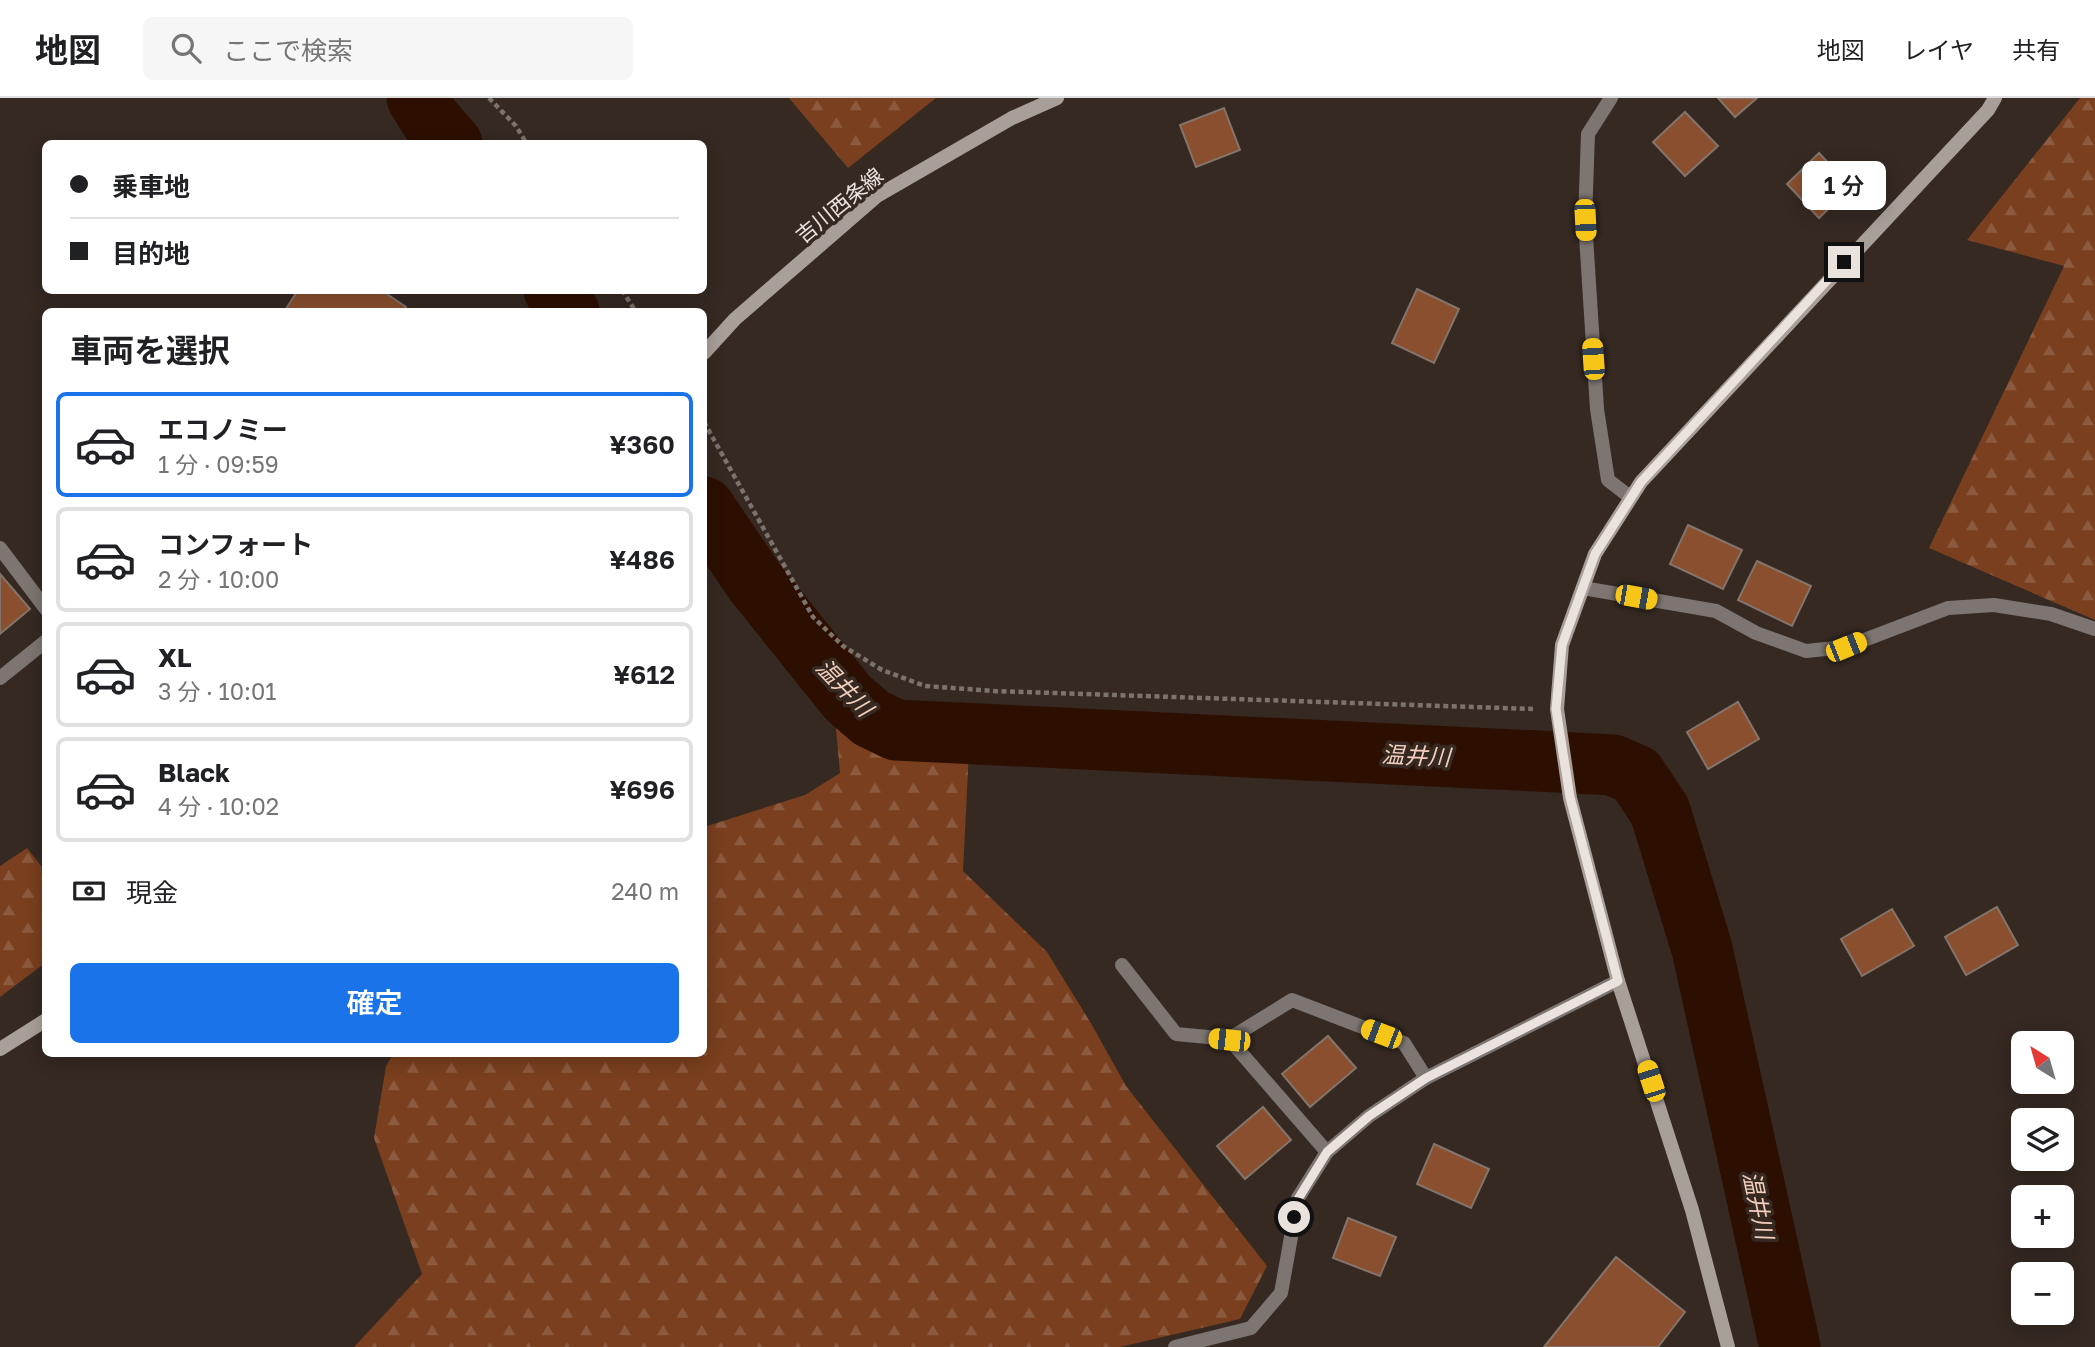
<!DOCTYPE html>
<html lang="ja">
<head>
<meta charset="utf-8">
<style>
	body { margin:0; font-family:"Golos Text","Noto Sans JP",sans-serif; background:#f6f6f6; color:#202124; height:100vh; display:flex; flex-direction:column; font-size:26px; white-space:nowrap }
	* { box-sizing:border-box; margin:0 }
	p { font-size:23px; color:#757577 }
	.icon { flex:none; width:38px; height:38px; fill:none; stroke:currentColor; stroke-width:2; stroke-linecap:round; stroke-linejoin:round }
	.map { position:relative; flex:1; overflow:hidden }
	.sheet { position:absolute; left:42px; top:210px; width:665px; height:749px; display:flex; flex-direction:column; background:#fff; border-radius:10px; box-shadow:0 4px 18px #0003 }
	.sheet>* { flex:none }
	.hud { position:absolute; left:42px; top:42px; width:665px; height:154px; border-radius:10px; box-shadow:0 4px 18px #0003; display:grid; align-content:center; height:154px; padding:0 28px; background:#fff }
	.needle { width:46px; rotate:323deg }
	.tools { position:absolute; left:2011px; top:933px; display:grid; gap:14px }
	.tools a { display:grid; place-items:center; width:63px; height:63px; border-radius:10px; background:#fff; box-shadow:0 4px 18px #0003; font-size:35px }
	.end { position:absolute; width:32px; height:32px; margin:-16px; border:9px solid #eae2dd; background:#111; box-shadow:0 0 0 4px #111 }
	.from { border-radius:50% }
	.bubble { position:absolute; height:49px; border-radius:10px; background:#fff; box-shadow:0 4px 18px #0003; font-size:23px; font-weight:600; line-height:49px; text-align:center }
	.car { position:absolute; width:21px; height:42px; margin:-21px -10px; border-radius:9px; box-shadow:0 0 5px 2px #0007; background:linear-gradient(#f5c518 24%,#345 0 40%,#f5c518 0 76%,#345 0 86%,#f5c518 0) }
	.hud b { display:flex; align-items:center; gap:24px; height:66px; font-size:26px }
	.hud b+b { border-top:2px solid #e0e0e0 }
	.hud i { width:18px; height:18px; background:#202124 }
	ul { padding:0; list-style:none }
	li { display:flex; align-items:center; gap:21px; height:105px; margin:0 14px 10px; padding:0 14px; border:4px solid #e0e0e0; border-radius:10px }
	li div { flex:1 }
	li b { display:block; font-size:26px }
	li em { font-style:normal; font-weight:600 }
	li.selected { border-color:#1a73e8 }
	li>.icon { width:63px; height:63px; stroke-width:1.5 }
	h2 { padding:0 28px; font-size:32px; line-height:84px }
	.pay { display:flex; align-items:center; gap:18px; height:77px; padding:0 28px; font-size:26px }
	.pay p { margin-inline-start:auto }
	.primary-button { display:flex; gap:14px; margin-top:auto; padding:14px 28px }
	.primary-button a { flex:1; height:80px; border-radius:10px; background:#1a73e8; color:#fff; font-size:28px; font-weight:600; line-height:80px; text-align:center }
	header { display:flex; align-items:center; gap:42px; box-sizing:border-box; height:98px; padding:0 35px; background:#fff; border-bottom:2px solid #e0e0e0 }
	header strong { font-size:33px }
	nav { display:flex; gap:38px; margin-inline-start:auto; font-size:24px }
	.search { width:490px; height:63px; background:#f6f6f6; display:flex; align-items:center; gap:18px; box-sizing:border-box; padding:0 24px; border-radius:10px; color:#757577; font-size:26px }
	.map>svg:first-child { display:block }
</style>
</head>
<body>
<header>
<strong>地図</strong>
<div class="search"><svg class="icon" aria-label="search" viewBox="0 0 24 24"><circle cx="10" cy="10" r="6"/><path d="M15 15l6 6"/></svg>ここで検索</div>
<nav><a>地図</a><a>レイヤ</a><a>共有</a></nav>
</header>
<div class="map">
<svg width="2095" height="1249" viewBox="0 0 2095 1249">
	<defs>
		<pattern id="forest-firs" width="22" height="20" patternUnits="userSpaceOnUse" patternTransform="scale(1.75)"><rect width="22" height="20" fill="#793f1e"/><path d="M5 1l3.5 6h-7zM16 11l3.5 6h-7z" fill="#8c5a3e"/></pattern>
	</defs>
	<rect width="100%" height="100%" fill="#352922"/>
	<g fill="url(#forest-firs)">
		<path d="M789,0H936L848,70Z"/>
		<path d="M2080,0H2095V522L1929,450L2064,168L1967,142Z"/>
		<path d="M834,609L885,635L969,652L963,773L1047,854L1092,927L1126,988L1267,1168L1240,1221L1120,1249H354L422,1176L374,1040L386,968L393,956H704V729L805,697L840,675Z"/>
		<path d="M27,750L45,773V865L0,899V768Z"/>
	</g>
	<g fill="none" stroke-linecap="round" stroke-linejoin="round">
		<g stroke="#2c0f01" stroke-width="61">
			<path d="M417,0L430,21L452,46"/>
			<path d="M554,192L569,214"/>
			<path d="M704,409L755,484L848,600L871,620L896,632L1557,664L1613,667L1636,677L1660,713L1702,851L1790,1249"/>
		</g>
	</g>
	<g fill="#8a4f2e" stroke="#83746c" stroke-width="2">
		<path d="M1718,0H1757L1735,19Z"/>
		<path d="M1224,10L1240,52L1196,69L1180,27Z"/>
		<path d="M1685,14L1718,48L1685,78L1653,44Z"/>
		<path d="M1819,55L1851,89L1819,120L1787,86Z"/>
		<path d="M1417,191L1459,211L1434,265L1392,245Z"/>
		<path d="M298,192H381L406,209L403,214H284Z"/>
		<path d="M1688,427L1742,452L1723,491L1670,466Z"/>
		<path d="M1757,463L1811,488L1792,528L1738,502Z"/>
		<path d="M0,476L30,511L0,536Z"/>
		<path d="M1738,604L1759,641L1708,671L1687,634Z"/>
		<path d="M1997,809L2018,847L1966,877L1945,839Z"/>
		<path d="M1892,811L1914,848L1862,878L1841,841Z"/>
		<path d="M1328,938L1356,970L1310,1009L1282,976Z"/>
		<path d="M1263,1009L1291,1042L1245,1081L1217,1048Z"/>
		<path d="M1434,1046L1489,1071L1471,1110L1417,1086Z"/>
		<path d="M1348,1120L1396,1139L1380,1178L1333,1160Z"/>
		<path d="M1616,1159L1685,1214L1658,1249H1544Z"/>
	</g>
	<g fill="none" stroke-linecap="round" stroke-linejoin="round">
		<g stroke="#7d736d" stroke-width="4.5" stroke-dasharray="5 3.5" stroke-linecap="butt">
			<path d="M489,0L516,28L527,46"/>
			<path d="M622,192L636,214"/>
			<path d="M704,324L813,519L843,548L882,572L925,588L994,593L1533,611"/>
		</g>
		<g stroke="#7c7572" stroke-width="14">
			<path d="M1122,867L1176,936L1229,941L1327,1054"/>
			<path d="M1229,941L1292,902L1404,945L1426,980"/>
		</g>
		<g stroke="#7c7572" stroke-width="14">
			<path d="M1611,0L1588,36L1585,122L1597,311L1608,382L1630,399"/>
			<path d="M0,450L46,511"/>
			<path d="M1583,490L1716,513L1756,535L1806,553L1846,549L1948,510L1994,507L2051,516L2095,531"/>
			<path d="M0,580L46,543"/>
			<path d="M1175,1249L1251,1230L1281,1195L1298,1100L1327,1054L1369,1018L1426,980L1618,883"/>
		</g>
		<g stroke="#a99f99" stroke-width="14">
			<path d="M704,255L735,221L877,98L1012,20L1057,0"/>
			<path d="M0,951L46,922"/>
			<path d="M1728,1249L1692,1112L1618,883L1570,700L1557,611L1562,547L1595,456L1641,384L1988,12L1995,0"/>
		</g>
	</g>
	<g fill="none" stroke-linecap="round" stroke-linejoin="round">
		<path stroke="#eae2dd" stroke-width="9" d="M1294,1119L1298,1101L1327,1054L1369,1018L1426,980L1618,883L1570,699L1556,611L1562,547L1595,456L1641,384L1844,164"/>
	</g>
	<g text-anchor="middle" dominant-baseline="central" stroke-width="7" stroke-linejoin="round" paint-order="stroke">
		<g font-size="21" fill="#eae2dd" stroke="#352922">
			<text transform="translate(839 107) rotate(-39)">吉川西条線</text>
		</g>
		<g font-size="23" font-style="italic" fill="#f3cebc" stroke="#352922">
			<text transform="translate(845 589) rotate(46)">温井川</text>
			<text transform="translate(1416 657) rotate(3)">温井川</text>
			<text transform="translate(1759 1107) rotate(78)">温井川</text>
		</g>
	</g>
</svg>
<div class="tools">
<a><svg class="needle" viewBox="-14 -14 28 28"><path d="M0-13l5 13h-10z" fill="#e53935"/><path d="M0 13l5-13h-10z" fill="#757577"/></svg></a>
<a><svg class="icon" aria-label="layers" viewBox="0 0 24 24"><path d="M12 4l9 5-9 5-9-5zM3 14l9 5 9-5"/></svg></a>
<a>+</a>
<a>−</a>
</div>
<i class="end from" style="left:1294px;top:1119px"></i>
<i class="end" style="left:1844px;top:164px"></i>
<div class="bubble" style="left:1802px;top:63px;width:84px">1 分</div>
<i class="car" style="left:1585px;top:122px;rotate:177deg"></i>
<i class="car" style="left:1593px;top:261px;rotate:356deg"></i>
<i class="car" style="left:1636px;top:499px;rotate:100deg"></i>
<i class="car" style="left:1846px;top:549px;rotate:68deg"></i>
<i class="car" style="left:1381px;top:936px;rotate:291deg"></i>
<i class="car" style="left:1229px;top:942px;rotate:276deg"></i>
<i class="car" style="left:1651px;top:983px;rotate:342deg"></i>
<div class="hud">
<b><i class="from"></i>乗車地</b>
<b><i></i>目的地</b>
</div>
<section class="sheet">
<h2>車両を選択</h2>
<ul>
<li class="selected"><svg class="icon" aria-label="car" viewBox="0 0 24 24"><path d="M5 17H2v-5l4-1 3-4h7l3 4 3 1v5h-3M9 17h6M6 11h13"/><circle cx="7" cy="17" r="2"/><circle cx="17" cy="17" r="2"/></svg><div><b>エコノミー</b><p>1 分 · 09:59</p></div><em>¥360</em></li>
<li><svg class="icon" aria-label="car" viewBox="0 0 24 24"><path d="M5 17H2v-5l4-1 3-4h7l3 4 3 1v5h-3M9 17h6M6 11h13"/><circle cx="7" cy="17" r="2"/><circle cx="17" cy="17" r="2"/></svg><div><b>コンフォート</b><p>2 分 · 10:00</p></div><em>¥486</em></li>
<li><svg class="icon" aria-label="car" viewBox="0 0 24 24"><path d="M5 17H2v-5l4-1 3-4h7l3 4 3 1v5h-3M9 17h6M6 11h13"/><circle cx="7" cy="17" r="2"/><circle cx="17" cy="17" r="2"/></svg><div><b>XL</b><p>3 分 · 10:01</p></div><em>¥612</em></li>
<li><svg class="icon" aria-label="car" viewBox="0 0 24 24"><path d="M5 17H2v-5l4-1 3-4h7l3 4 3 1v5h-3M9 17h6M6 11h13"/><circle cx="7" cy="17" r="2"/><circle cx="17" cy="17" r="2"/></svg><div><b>Black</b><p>4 分 · 10:02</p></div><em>¥696</em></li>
</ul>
<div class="pay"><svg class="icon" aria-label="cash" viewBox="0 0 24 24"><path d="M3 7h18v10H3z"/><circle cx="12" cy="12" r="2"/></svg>現金<p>240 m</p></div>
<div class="primary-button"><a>確定</a></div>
</section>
</div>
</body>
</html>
